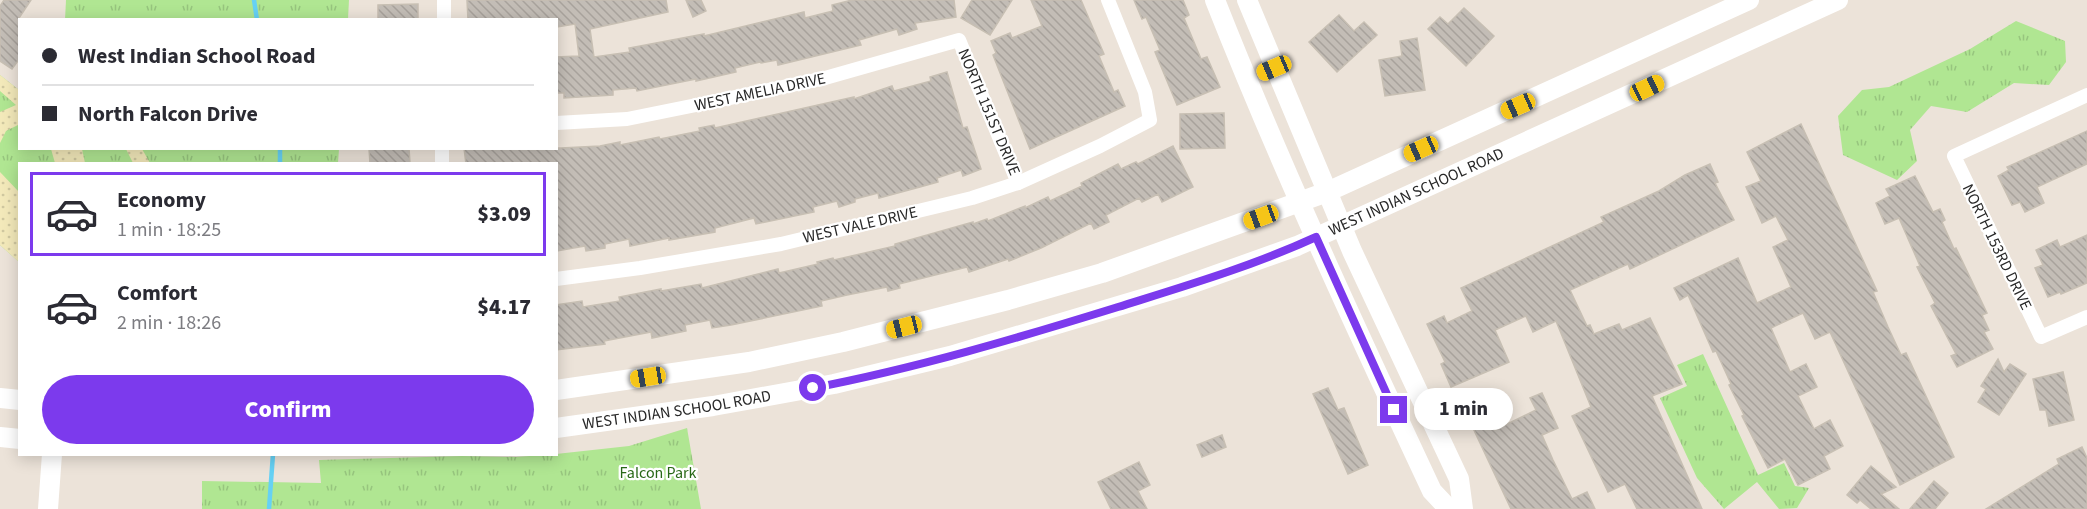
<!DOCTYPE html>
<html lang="en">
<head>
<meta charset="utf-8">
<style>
	body { margin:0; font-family:"Source Sans 3",sans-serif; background:#f2f2f3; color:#2b2b33; height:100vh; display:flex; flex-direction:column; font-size:22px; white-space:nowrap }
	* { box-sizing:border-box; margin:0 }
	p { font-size:20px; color:#7c7c81 }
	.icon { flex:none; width:33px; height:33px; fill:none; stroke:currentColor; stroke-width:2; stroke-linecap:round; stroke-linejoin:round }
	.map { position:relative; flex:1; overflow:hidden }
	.side { position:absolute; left:18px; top:162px; width:540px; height:294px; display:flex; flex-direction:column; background:#fff; border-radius:0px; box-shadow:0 3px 15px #0003 }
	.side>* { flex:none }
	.guide { position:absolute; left:18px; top:18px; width:540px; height:132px; border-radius:0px; box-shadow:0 3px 15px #0003; display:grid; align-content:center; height:132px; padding:0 24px; background:#fff }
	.end { position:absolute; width:27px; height:27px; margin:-14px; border:8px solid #7c3aed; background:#fff; box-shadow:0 0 0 3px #fff }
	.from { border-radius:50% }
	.bubble { position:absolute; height:42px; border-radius:21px; background:#fff; box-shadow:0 3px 15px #0003; font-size:20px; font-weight:800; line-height:42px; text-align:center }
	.car { position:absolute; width:18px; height:36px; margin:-18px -9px; border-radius:8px; box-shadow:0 0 4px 2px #0007; background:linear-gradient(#f5c518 24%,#345 0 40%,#f5c518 0 76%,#345 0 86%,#f5c518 0) }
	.guide b { display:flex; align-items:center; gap:21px; height:57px; font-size:22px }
	.guide b+b { border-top:2px solid #e1e1e2 }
	.guide i { width:15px; height:15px; background:#2b2b33 }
	ul { padding:10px 0 0; list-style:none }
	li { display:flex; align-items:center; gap:18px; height:84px; margin:0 12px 9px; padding:0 12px; border:3px solid transparent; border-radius:0px }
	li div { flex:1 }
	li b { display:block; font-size:22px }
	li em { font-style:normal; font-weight:800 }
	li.active { border-color:#7c3aed }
	li>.icon { width:54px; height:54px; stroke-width:1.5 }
	.primary-button { display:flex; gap:12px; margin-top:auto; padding:12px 24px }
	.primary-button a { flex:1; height:69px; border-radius:36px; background:#7c3aed; color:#fff; font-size:24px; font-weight:800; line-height:69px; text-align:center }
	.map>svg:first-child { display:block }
</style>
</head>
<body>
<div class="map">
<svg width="2087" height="509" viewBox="0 0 2087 509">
	<defs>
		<pattern id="grass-tufts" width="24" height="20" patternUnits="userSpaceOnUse" patternTransform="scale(1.5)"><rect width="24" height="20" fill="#b0e692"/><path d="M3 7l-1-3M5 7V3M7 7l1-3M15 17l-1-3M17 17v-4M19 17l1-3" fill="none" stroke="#97c57e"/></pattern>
		<pattern id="sand-dots" width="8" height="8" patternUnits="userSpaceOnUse" patternTransform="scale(1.5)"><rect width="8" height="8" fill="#f3e9ba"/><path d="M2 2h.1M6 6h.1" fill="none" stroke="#d0c8a0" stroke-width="1.8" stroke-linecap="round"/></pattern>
		<pattern id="building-back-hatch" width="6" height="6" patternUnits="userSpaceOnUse" patternTransform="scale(1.5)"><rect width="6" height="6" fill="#c3bdb6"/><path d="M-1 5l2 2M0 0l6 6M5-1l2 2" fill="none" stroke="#a8a29c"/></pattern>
	</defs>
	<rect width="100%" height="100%" fill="#ece3d9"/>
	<g fill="url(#grass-tufts)">
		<path d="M66,0H349L348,19L65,20Z"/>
		<path d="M2016,21L2065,41L2066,62L2049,85L2014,83L1967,112L1931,106L1910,130L1917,161L1897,180L1843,155L1838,116L1862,90L1889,87L1970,49Z"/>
		<path d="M0,75L19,90L20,148L339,149L338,163L20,164L19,262L0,245Z"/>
		<path d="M1703,354L1758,475L1784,463L1795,486L1809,488L1797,508L1779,509L1757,482L1724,509L1697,478L1660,398L1687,386L1677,365Z"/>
		<path d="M687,428L701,509H202V481L321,483L319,460L462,456L516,457L556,454L629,446Z"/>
	</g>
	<g fill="url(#sand-dots)">
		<path d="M0,75L19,90L20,124L6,131L0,143V112L16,105L0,91Z"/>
		<path d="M51,149H82L85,163H55Z"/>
		<path d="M126,149H142L150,163H133Z"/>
		<path d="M0,172L19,192V262L0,245Z"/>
	</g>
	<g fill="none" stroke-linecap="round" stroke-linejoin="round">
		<g stroke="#66d1f4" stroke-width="4.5">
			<path d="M254,0L257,20"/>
			<path d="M280,148V164"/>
			<path d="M269,509L273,454"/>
		</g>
	</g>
	<g fill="url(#building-back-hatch)" stroke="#c7bfb3" stroke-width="1.5">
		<path d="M4,0H31L19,18L20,58L12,69L0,61V6Z"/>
		<path d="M467,0H666L668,12L590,29L594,57L630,52L629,48L704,34V36L804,12L805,18L833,11L832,5L852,0H954L956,17L915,23L917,29L899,35L897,29L859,40L861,45L778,65L777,60L761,63L760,62L735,68L736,72L696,81V79L637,91L636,88L613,90V95L564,98V93H556V57L579,56L575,24L556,27V20H468Z"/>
		<path d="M686,0H701L706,11L693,17Z"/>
		<path d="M972,0H1012L990,35L961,18Z"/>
		<path d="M1031,0H1081L1104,54L1099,56L1114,92L1118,90L1125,106L1030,149L993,55L996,53L991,41L1010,33L1012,38L1042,26Z"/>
		<path d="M1134,0H1183L1189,15L1184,18L1201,59L1207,57L1220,87L1177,105L1155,52L1160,50L1146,17L1142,19Z"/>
		<path d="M418,4V20H378V5Z"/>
		<path d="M1464,8L1494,36L1466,66L1428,29L1440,17L1448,24Z"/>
		<path d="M1339,15L1354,31L1364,22L1377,35L1337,72L1309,42Z"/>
		<path d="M1417,38L1425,90L1385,96L1379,60L1402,56L1400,41Z"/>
		<path d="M947,72L963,128L967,127L981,169L963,176L961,170L937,178L938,182L920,187L879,198L878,193L855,199V202L839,207L837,201L813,207L814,212L756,224L754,218L715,228V232L669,240V238L630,246L629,239L605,244V248L586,251L585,246L556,251V164H466L464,148H561L600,146L620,142V145L659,137L660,139L700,131L699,128L714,125L715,128L854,97V99L892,86L894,91L931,81L930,77Z"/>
		<path d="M1224,113L1225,148L1180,149V114Z"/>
		<path d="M1801,124L1877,291L1873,292L1888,327L1901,355L1906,353L1954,457L1900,485L1830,332L1815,339L1803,313L1771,328L1790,372L1806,364L1817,387L1798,396L1814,429L1830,420L1843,446L1824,456L1830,469L1798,485L1785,459L1768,468L1742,416L1744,415L1729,385L1731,384L1716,351L1713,352L1688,295L1680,300L1674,288L1738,258L1757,303L1791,287L1773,247L1788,240L1776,216L1762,223L1746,187L1761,181L1747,152Z"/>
		<path d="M2087,131V164L2037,187L2044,203L2025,212L2020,202L2012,205L1998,176L2009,170L2007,167Z"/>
		<path d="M1173,146L1193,187L1162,202L1158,194L1142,202L1139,198L1106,215L1109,222L1094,229L1091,223L1041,248L1009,261L1008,259L969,272L967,267L899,284L900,288L888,291L887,287L847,295L821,301L822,306L731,325L712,328L710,320L685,325L686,331L652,338L651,332L604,341L605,344L556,350V305L582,301L583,307L620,301L619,297L661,289V291L701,284L702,288L778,269L779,273L818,264L817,262L833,258L834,260L895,246V244L973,222V224L987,219L988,221L1025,206V208L1048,197L1050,201L1082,186L1081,183L1118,164L1121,169L1136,162L1138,164Z"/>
		<path d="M369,148H409L410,164H370Z"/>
		<path d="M1710,164L1718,182L1715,183L1734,220L1630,269L1628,264L1570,290L1587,326L1590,325L1594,334L1619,324L1622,330L1650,318L1682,384L1652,396L1702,509H1637L1625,484L1608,492L1572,416L1591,407L1556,321L1533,332L1526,316L1495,330L1509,362L1451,387L1441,364L1445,362L1427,324L1444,316L1447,323L1472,311L1461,288L1604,222L1601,217L1659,191L1685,175Z"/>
		<path d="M1915,176L1933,212L1940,209L1945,220L1942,222L1954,249L1956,248L1987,313L1982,315L1989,330L1984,332L1993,349L1957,367L1951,356L1956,354L1931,306L1935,303L1917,267L1920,266L1899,218L1885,224L1876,203L1890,196L1886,189Z"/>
		<path d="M2087,235V283L2061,294L2060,292L2048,297L2035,268L2043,265L2036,250L2057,240L2060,247Z"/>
		<path d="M1998,359L2004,372L2010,364L2026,374L1999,415L1978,402L1986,389L1981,386Z"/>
		<path d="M2063,372L2074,420L2049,426L2046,410H2040L2033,379Z"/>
		<path d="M1328,388L1338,410L1344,408L1368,465L1348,474L1313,394Z"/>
		<path d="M1542,393L1558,428L1542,435L1553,460L1572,499L1587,492L1595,509H1511L1473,428L1490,419L1495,430L1536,410L1530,398Z"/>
		<path d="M1222,435L1226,447L1202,457L1197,445Z"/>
		<path d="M2082,447L2087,458V509H1986L2059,464L2057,459Z"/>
		<path d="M1139,462L1150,485L1138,491L1147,509H1111L1098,482Z"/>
		<path d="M1871,466L1896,487L1881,494L1899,509H1871L1860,500L1857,503L1847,495Z"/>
		<path d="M1934,481L1948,493L1935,509H1910Z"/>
	</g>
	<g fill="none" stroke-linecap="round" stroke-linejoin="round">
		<g stroke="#fff" stroke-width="14">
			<path d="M444,20V0"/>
			<path d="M2087,95L1954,156L2041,337L2087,317"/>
			<path d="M556,123L627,119L721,100L825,78L959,40L1018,183"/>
			<path d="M442,148V164"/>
			<path d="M556,279L640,268L781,244L972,198L1018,183L1100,146L1150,120L1145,92L1108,0"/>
		</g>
		<g stroke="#fff" stroke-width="20">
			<path d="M1215,0C1281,167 1356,329 1432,491L1449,509"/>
			<path d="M1247,0L1352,251L1459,479L1463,509"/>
			<path d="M556,390L749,362L843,342L1008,300L1102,273L1327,192L1749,0"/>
			<path d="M0,398L20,400"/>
			<path id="s1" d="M556,428L713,406L834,384L950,356L1182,287L1297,246L1838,0"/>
			<path d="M0,437L20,439"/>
			<path d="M48,509L52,454"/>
		</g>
	</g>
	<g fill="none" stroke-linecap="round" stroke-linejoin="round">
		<path stroke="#7c3aed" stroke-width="8" d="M813,388C917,368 1018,338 1118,307C1185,286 1253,266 1316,237L1394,410"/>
	</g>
	<g text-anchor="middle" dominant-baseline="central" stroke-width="4.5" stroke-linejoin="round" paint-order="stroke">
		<g font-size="16" fill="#282828" stroke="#fff">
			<text transform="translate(760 92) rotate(-12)">WEST AMELIA DRIVE</text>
			<text transform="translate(989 112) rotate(67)">NORTH 151ST DRIVE</text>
			<text stroke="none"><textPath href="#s1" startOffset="896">WEST INDIAN SCHOOL ROAD</textPath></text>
			<text transform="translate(860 225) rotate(-13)">WEST VALE DRIVE</text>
			<text transform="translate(1997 247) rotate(64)">NORTH 153RD DRIVE</text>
			<text stroke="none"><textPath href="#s1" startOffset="122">WEST INDIAN SCHOOL ROAD</textPath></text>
		</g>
		<g font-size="16" fill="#286816" stroke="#fff">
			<text x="658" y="473">Falcon Park</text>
		</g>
	</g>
</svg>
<i class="end from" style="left:813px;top:388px"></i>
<i class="end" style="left:1394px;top:410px"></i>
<div class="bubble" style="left:1414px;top:388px;width:99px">1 min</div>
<i class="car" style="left:1274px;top:68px;rotate:247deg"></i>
<i class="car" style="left:1647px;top:88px;rotate:65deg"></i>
<i class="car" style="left:1518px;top:106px;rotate:246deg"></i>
<i class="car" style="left:1421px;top:149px;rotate:246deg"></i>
<i class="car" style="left:1261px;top:217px;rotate:250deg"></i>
<i class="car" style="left:904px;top:327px;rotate:256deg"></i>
<i class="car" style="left:648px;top:377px;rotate:261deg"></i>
<div class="guide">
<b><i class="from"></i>West Indian School Road</b>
<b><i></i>North Falcon Drive</b>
</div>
<section class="side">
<ul>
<li class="active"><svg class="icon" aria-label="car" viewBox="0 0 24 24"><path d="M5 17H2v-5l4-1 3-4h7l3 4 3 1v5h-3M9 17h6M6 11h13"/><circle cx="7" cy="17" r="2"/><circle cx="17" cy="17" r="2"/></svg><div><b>Economy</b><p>1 min · 18:25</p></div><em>$3.09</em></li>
<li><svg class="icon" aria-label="car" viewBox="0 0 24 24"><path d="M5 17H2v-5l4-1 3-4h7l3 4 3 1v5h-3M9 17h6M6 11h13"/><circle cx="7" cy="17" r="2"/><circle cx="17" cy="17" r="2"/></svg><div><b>Comfort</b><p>2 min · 18:26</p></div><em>$4.17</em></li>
</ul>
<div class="primary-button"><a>Confirm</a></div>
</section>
</div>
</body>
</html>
